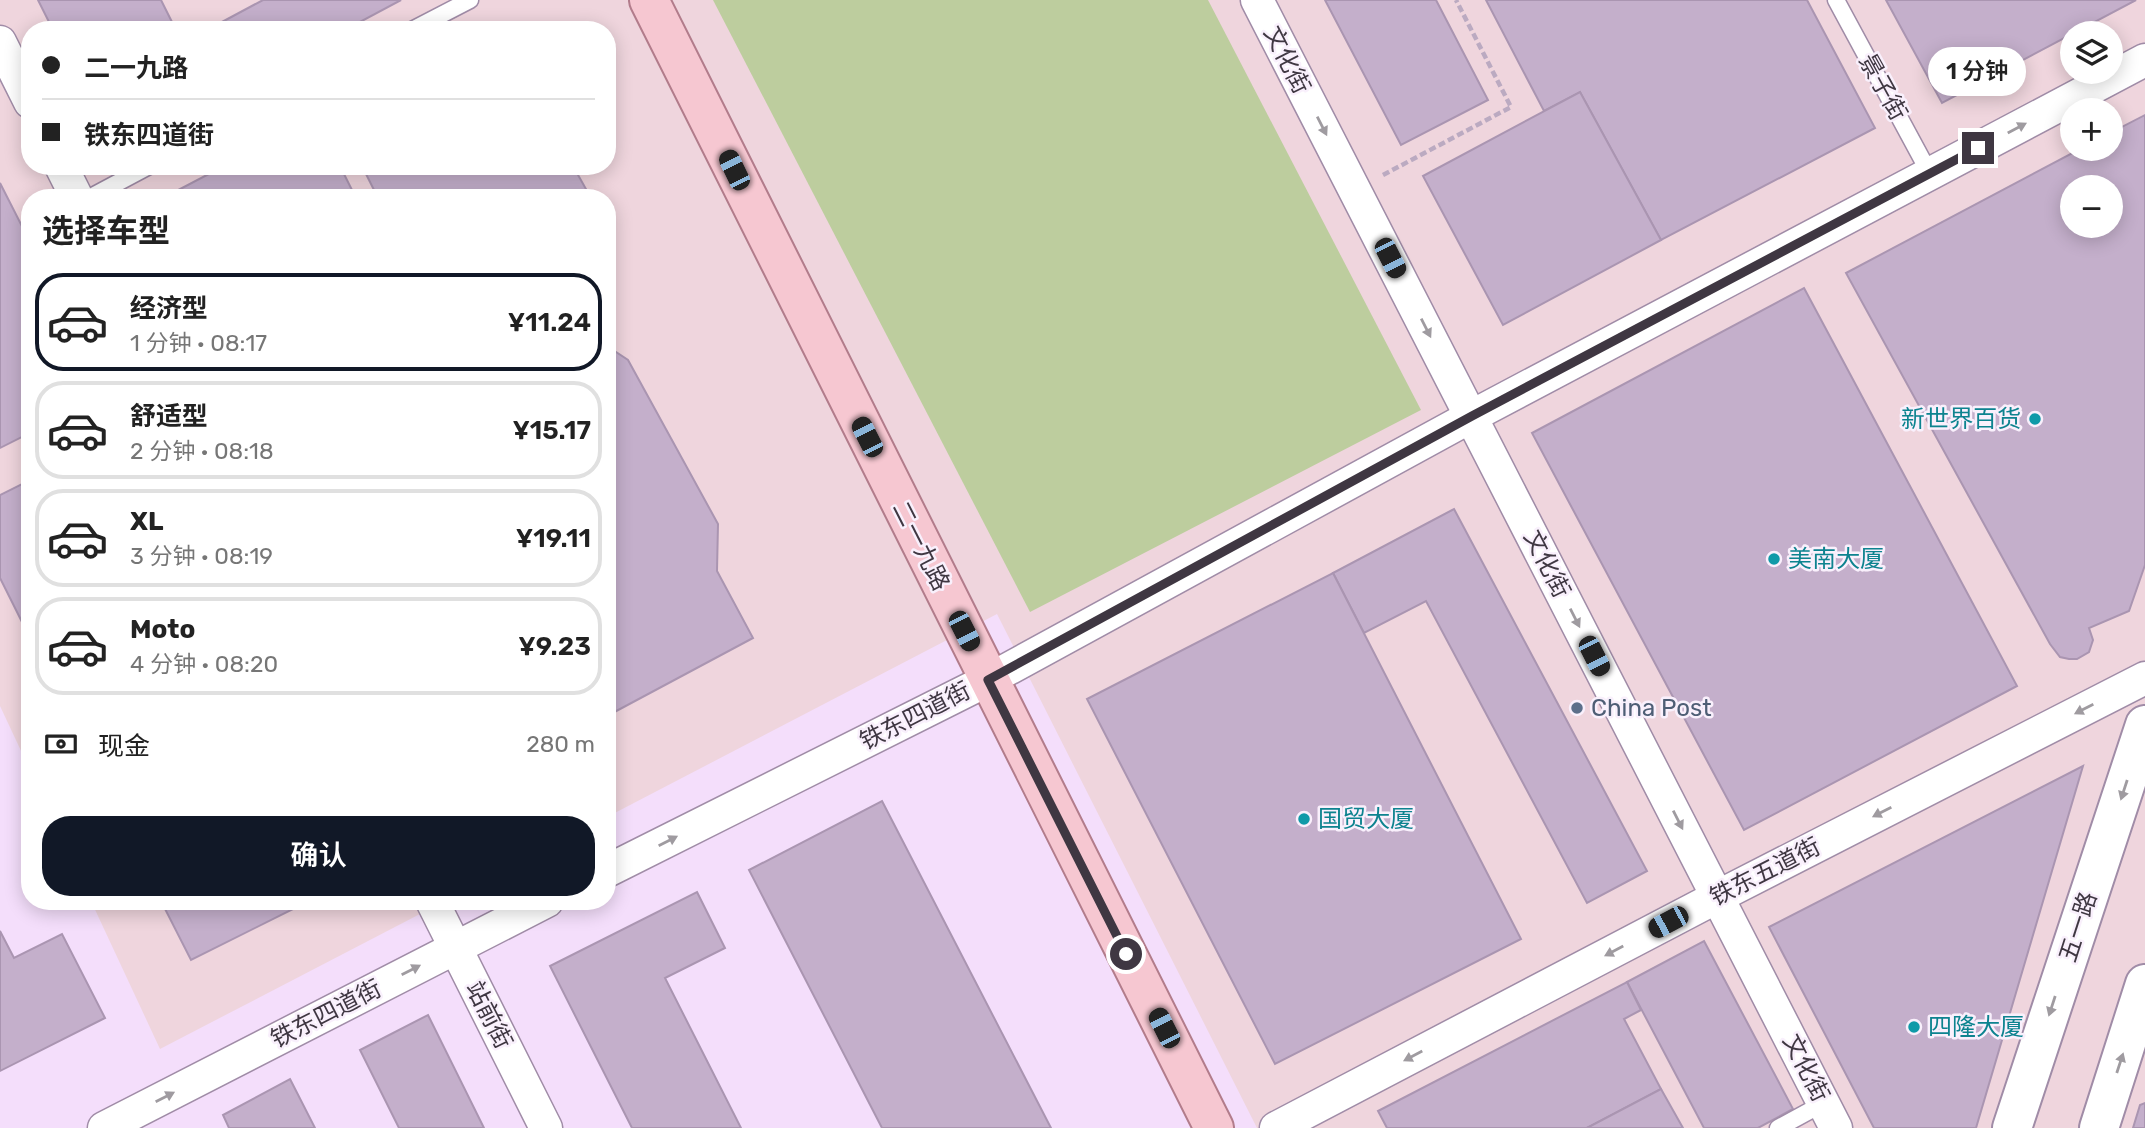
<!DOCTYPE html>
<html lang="zh">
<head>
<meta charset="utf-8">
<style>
	body { margin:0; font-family:Rubik,"Noto Sans SC",sans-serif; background:#f6f6f6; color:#222; height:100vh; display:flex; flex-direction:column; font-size:26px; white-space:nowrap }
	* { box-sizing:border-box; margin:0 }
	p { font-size:23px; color:#767676 }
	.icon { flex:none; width:38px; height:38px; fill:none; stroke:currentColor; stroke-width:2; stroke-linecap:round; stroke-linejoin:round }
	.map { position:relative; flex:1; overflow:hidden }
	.panel { position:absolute; left:21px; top:189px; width:595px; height:721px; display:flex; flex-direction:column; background:#fff; border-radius:28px; box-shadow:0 4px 18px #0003 }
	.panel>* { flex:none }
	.guide { position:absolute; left:21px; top:21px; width:595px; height:154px; border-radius:28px; box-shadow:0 4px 18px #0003; display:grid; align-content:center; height:154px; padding:0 21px; background:#fff }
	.buttons { position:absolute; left:2060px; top:21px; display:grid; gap:14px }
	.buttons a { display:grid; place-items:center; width:63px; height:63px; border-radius:50%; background:#fff; box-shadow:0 4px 18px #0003; font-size:35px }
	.end { position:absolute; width:32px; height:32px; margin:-16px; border:9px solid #3f3742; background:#fff; box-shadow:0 0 0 4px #fff }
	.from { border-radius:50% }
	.bubble { position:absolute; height:49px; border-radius:24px; background:#fff; box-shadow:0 4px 18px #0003; font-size:23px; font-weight:600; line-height:49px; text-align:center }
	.car { position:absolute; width:21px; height:42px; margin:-21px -10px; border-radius:9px; box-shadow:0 0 5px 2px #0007; background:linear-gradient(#222 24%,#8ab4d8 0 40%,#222 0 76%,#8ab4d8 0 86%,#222 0) }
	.guide b { display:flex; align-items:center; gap:24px; height:66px; font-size:26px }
	.guide b+b { border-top:2px solid #e0e0e0 }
	.guide i { width:18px; height:18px; background:#222 }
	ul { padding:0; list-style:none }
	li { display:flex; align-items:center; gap:21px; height:98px; margin:0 14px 10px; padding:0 7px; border:4px solid #e0e0e0; border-radius:28px }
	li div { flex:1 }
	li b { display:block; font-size:26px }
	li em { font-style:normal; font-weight:600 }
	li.active { border-color:#111827 }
	li>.icon { width:63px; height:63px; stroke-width:1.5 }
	h2 { padding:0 21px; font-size:32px; line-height:84px }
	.pay { display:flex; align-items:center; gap:18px; height:77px; padding:0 21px; font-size:26px }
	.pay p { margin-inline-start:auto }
	.cta { display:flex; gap:14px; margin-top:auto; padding:14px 21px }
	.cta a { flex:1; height:80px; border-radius:28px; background:#111827; color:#fff; font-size:28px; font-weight:600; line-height:80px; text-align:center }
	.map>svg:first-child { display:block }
</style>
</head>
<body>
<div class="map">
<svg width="2145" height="1128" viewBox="0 0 2145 1128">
	<rect width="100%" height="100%" fill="#f4defb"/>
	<g fill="#efd5dd" fill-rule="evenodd">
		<path d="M0,0H2145V1128H1257L997,614L607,817V198H30V770L0,706ZM30,30H607V166H30ZM2072,33H2110V72H2072ZM2072,110H2110V149H2072ZM2072,187H2110V226H2072Z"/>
		<path d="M91,901H445L160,1049Z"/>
	</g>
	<path fill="#bdcd9e" d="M713,0H1208L1421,410L1030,612Z"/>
	<g fill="#c4afcb" stroke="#aa95b1" stroke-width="2" fill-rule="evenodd">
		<path d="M38,0H161L176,30H53Z"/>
		<path d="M263,0H401L345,30H207Z"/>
		<path d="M1325,0H1436L1488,100L1401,145Z"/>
		<path d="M1486,0H1807L1875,128L1661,240L1580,92L1544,111Z"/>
		<path d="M1886,0H2136L1942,103Z"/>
		<path d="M1580,92L1661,240L1503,325L1423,176Z"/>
		<path d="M2145,115V565L2129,611L2089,628L2093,640L2089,652L2077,659H2069L2060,657L2050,644L1846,273L2080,149H2110V133ZM2072,187H2110V226H2072Z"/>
		<path d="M224,166H340L356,198H163Z"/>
		<path d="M362,166H573L591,198H378Z"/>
		<path d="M0,183L30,242V433L0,448Z"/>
		<path d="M1804,288L2017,686L1744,830L1532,433Z"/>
		<path d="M607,346L628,360L718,524L717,571L753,638L607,716Z"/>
		<path d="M30,480V638L0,578V495Z"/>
		<path d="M1454,509L1647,871L1587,903L1426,601L1364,633L1333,573Z"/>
		<path d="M1333,573L1521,939L1275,1064L1087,699Z"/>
		<path d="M2083,766L1976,1128H1874L1769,927Z"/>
		<path d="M882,801L1051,1128H882L749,870Z"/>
		<path d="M697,892L725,948L665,978L741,1128H632L550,966Z"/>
		<path d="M161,901H309L191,960Z"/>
		<path d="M0,931L14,958L62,934L105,1018L0,1071Z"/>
		<path d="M1704,941L1793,1109L1758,1128H1704L1627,982Z"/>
		<path d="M1627,982L1641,1010L1624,1019L1661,1089L1587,1128H1387L1378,1111Z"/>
		<path d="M428,1015L484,1128H399L360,1050Z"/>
		<path d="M290,1079L315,1128H229L223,1115Z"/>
		<path d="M1661,1089L1683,1128H1587Z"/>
		<path d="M2145,1103V1128H2133L2140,1105Z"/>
	</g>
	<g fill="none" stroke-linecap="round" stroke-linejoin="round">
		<defs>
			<g id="service">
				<path d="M1836,0L1930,174"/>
				<path d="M412,30L470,0"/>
				<path d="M89,198L149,166"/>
				<path d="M1778,1128L1824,1103"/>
			</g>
			<g id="minor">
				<path d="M1257,0L1836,1128"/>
				<path d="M0,42L30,102"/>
				<path d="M61,166L77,198"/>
				<path d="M607,871L988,680L1472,416L2145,60"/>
				<path d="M432,901L546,1128"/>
				<path d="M104,1128L547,901"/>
				<path d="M1276,1128L1717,897L2145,678"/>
			</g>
			<g id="secondary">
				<path d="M2012,1128L2145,725"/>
				<path d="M2099,1128L2145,984"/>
			</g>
			<path id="primary" d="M649,0L1214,1128"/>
		</defs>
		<use href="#service" stroke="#a08ca7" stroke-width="19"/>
		<use href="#minor" stroke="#a08ca7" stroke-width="35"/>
		<use href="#secondary" stroke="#a08ca7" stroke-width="42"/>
		<use href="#primary" stroke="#b27c8b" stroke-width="42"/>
		<path stroke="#bbaac1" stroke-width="4.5" stroke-dasharray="7 3.5" stroke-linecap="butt" d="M1383,175L1511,107L1456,0"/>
		<use href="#service" stroke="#fff" stroke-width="16"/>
		<use href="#minor" stroke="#fff" stroke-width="32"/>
		<use href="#secondary" stroke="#fff" stroke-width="38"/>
		<use href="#primary" stroke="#f6c7d1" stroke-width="38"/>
	</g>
	<defs><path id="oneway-solid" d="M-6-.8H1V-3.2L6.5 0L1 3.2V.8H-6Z" transform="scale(1.75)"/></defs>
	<g fill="#9f9ba0">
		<use href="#oneway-solid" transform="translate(1322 126) rotate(63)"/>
		<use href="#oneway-solid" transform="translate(2017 128) rotate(-28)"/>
		<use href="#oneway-solid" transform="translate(1426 328) rotate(63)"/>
		<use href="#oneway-solid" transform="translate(1575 618) rotate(63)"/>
		<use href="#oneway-solid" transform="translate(2084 709) rotate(153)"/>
		<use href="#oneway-solid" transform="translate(2124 790) rotate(108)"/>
		<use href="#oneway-solid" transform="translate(1882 812) rotate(153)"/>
		<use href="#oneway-solid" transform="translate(1678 820) rotate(63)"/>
		<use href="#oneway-solid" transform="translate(668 841) rotate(-27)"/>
		<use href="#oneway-solid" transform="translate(1614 951) rotate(152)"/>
		<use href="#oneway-solid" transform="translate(411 970) rotate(-27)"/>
		<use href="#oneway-solid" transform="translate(2052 1006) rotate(108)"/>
		<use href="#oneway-solid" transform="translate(1413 1056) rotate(152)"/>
		<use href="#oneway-solid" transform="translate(2120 1063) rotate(-72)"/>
		<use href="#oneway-solid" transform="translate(165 1097) rotate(-27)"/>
	</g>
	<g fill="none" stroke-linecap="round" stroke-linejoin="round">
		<path stroke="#3f3742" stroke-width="9" d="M1126,954L988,680L1472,416L1978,148"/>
	</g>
	<g fill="#0f9aa8" stroke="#f9f0fc" stroke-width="2.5">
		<circle cx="2035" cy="419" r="7"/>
		<circle cx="1774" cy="559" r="7"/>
		<circle cx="1304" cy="819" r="7"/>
		<circle cx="1914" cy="1027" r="7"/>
	</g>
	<circle fill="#5c6f8a" stroke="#f9f0fc" stroke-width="2.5" cx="1577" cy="708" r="7"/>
	<g text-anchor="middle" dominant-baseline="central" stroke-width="5" stroke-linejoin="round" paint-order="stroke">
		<g font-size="24" fill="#3f3742" stroke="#f9f0fc">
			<text transform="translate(1287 60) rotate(63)">文化街</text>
			<text transform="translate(1883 87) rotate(61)">景子街</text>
			<text transform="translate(921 546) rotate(63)">二一九路</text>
			<text transform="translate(1547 564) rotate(63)">文化街</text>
			<text transform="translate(915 716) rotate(-27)">铁东四道街</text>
			<text transform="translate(1765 872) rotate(-27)">铁东五道街</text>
			<text transform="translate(2078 927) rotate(-72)">五一路</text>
			<text transform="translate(326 1014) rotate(-27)">铁东四道街</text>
			<text transform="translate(489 1015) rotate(63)">站前街</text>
			<text transform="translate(1806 1068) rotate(63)">文化街</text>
		</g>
		<g font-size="24" fill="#0d838f" stroke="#f9f0fc" text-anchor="start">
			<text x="2021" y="419" text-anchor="end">新世界百货</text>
			<text x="1788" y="559">美南大厦</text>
			<text x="1318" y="819">国贸大厦</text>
			<text x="1928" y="1027">四隆大厦</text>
		</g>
		<g font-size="24" fill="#4e5e75" stroke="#f9f0fc" text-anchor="start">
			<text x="1591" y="708">China Post</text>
		</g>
	</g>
</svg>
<div class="buttons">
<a><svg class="icon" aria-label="layers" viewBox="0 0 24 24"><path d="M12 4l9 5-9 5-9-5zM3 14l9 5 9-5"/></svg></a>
<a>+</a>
<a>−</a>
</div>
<i class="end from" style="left:1126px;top:954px"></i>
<i class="end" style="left:1978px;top:148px"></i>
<div class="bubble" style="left:1928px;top:47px;width:98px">1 分钟</div>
<i class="car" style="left:734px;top:170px;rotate:334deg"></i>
<i class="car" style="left:1390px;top:258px;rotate:153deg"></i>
<i class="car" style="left:867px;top:437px;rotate:333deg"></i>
<i class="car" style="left:964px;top:631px;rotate:153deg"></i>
<i class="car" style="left:1594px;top:656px;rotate:153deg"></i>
<i class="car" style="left:1668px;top:922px;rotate:242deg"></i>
<i class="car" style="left:1164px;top:1028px;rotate:333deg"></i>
<div class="guide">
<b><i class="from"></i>二一九路</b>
<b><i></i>铁东四道街</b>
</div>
<section class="panel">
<h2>选择车型</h2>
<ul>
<li class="active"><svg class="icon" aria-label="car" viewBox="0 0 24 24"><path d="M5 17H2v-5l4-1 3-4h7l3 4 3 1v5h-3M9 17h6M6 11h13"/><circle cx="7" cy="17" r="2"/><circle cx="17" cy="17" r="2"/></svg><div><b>经济型</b><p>1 分钟 · 08:17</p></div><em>¥11.24</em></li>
<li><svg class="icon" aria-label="car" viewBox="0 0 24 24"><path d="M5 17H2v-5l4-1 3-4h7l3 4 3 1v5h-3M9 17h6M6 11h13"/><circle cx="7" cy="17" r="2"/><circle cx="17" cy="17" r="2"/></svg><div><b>舒适型</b><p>2 分钟 · 08:18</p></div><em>¥15.17</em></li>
<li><svg class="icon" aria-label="car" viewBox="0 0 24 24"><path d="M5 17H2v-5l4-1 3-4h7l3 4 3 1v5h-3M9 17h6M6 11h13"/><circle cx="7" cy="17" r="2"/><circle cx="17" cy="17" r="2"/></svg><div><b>XL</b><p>3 分钟 · 08:19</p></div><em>¥19.11</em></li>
<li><svg class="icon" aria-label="car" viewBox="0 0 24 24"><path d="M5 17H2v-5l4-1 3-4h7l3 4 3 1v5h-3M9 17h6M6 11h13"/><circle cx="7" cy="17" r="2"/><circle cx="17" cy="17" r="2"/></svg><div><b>Moto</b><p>4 分钟 · 08:20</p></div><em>¥9.23</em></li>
</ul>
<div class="pay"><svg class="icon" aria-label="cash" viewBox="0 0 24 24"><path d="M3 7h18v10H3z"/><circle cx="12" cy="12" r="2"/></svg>现金<p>280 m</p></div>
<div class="cta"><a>确认</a></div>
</section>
</div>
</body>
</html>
